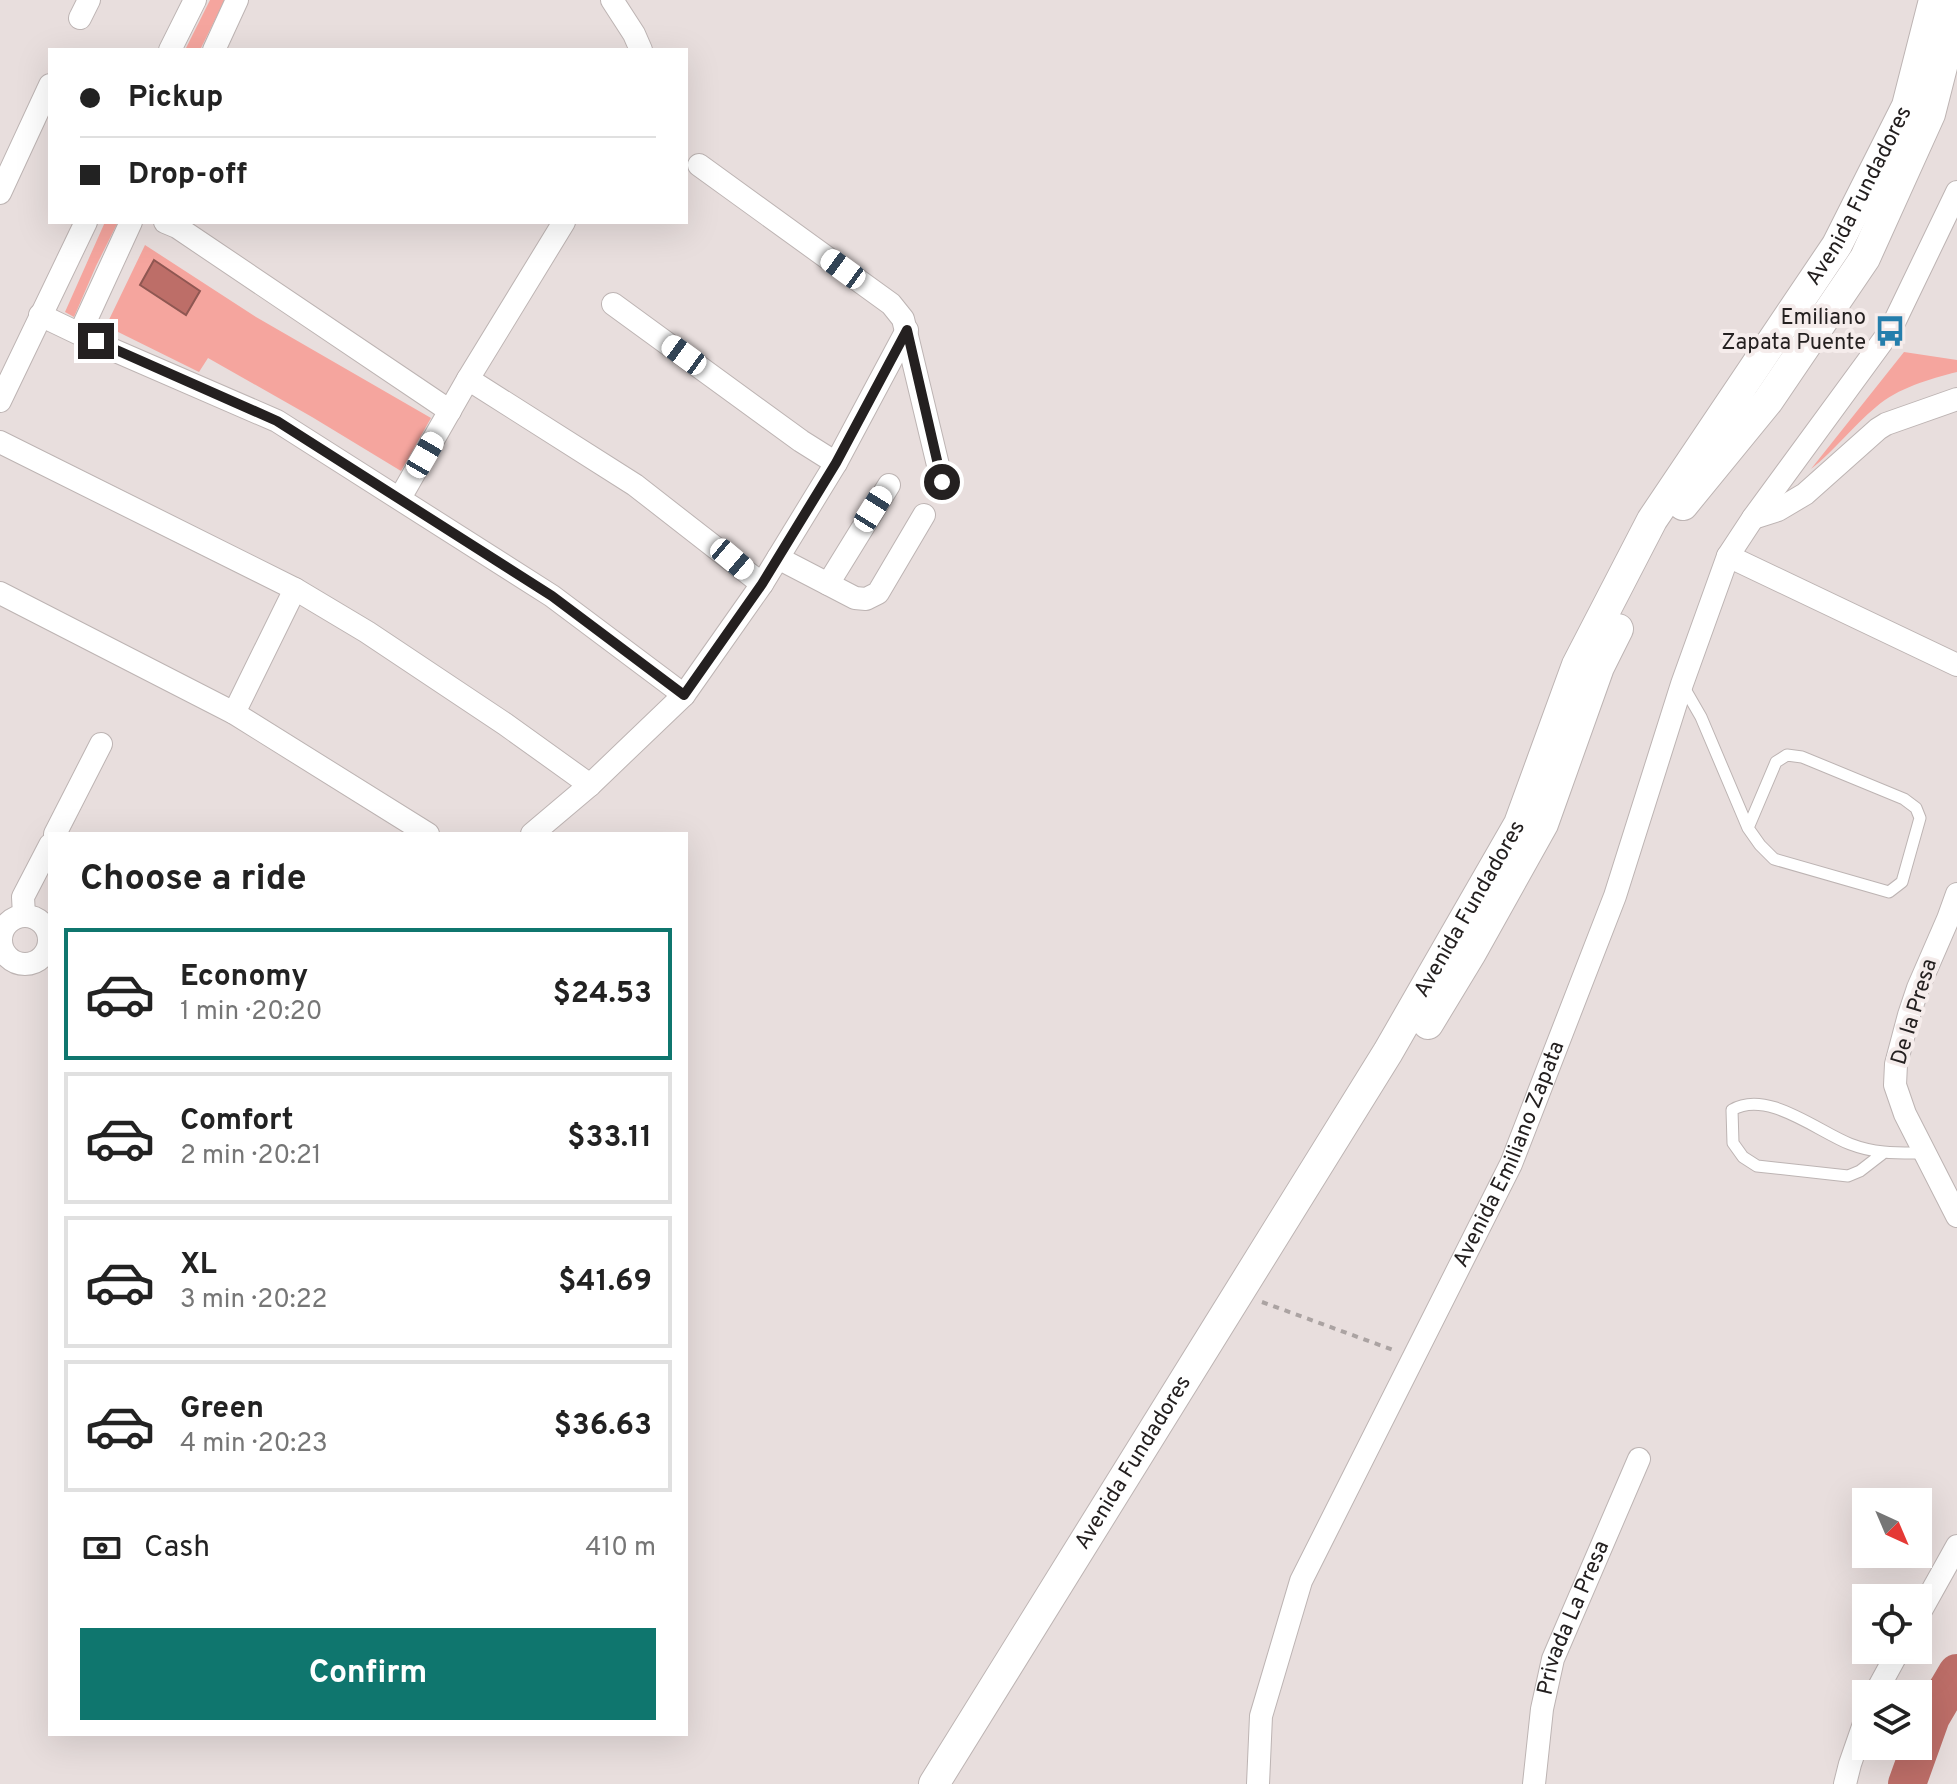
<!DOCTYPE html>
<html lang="en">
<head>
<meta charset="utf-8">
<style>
	body { margin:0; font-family:Overpass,sans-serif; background:#f2f2f2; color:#222; height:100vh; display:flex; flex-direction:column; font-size:30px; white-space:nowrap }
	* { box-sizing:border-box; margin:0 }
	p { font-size:26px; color:#767676 }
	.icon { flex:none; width:44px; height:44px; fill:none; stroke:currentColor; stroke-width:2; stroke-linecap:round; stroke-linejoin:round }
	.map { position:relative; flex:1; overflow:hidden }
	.panel { position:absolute; left:48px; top:832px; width:640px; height:904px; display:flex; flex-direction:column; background:#fff; border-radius:0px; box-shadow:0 8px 32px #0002 }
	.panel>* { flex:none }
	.top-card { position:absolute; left:48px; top:48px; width:640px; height:176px; border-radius:0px; box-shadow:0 8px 32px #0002; display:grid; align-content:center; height:176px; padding:0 32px; background:#fff }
	.needle { width:52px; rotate:136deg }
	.buttons { position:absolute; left:1852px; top:1488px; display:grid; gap:16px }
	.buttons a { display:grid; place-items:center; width:80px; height:80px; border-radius:0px; background:#fff; box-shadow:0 8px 32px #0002; font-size:40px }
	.end { position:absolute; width:36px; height:36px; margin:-18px; border:10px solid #242020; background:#fff; box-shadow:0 0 0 4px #fff }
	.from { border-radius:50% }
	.car { position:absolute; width:24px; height:48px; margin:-24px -12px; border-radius:10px; box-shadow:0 0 6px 2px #0007; background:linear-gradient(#fff 24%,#345 0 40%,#fff 0 76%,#345 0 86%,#fff 0) }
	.top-card b { display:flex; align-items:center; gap:28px; height:76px; font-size:30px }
	.top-card b+b { border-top:2px solid #e0e0e0 }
	.top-card i { width:20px; height:20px; background:#222 }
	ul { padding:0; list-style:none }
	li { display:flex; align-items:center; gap:24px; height:132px; margin:0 16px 12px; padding:0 16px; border:4px solid #e0e0e0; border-radius:0px }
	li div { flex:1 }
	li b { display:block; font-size:30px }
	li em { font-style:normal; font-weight:700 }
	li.on { border-color:#0f766e }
	li>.icon { width:72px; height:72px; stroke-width:1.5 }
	h2 { padding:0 32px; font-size:36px; line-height:96px }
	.pay { display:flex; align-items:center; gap:20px; height:88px; padding:0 32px; font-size:30px }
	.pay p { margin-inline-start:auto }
	.button { display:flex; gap:16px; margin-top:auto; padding:16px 32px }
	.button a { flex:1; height:92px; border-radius:0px; background:#0f766e; color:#fff; font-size:32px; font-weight:700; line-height:92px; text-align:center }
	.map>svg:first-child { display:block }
</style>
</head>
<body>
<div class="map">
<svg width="1957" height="1784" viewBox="0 0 1957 1784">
	<rect width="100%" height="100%" fill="#e8dedd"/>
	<g fill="#f5a59e">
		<path d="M210,0H225L200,50H185Z"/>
		<path d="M105,222H118L96,266L74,317L65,312Z"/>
		<path d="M145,245L256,317L431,418L401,471L312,417L208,358L199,372L106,326Z"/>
		<path d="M1904,352L1957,360V372C1929,379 1898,388 1876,407C1853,426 1835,450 1811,469Z"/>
	</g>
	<path fill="#bd6e68" stroke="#8f5752" stroke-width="2" d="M154,260L200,291L186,315L140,285Z"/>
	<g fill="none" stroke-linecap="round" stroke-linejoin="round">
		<path stroke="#bd6e68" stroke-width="38" d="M1907,1784L1931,1717L1957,1673"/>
		<defs>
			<g id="service">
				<path d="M1682,684L1701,717L1748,828L1760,845L1774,859L1889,892L1902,882L1920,818L1916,808L1904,799L1802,757L1787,755L1776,762L1748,828"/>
				<path d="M1882,1154L1860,1171L1848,1176L1757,1166L1743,1157L1733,1143L1732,1110C1767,1089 1817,1131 1850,1144C1876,1154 1897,1153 1924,1153"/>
			</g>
			<g id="minor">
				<path d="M612,0L634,34L641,50"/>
				<path d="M80,18L89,0"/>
				<path d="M170,50L195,0"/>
				<path d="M214,50L237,0"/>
				<path d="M699,165L891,304L903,319L942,482"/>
				<path d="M0,193L50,85"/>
				<path d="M165,222L177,227L450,411"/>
				<path d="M613,304L801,441L836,463"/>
				<path d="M40,315L111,349L277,421L552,596L684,695"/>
				<path d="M80,333L131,222"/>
				<path d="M468,379L635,485L762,584"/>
				<path d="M0,401L86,222"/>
				<path d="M0,442L295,589L367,632L505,724L590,785"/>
				<path d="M400,498L468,379L564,222"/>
				<path d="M1753,518L1778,510L1805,494L1878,429L1886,424L1957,399"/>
				<path d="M1728,556L1957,665"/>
				<path d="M778,558L855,598L866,599L878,593L924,515"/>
				<path d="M828,584L889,485"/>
				<path d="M0,593L234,713L428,834"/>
				<path d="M234,713L295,589"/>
				<path d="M55,834L101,744"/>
				<path d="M532,834L590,785L684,695L762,584L836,463L907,330"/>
				<path d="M1957,894L1948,919L1918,988L1909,1015L1896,1064L1895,1085L1905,1114L1957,1216"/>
				<path d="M24,915L23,897L50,845"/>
				<circle cx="25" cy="940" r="24"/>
				<path d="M1918,1616L1957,1546"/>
				<path d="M1875,1694L1899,1650"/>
				<path id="s1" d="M1258,1784L1261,1716L1301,1581L1511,1164L1615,896L1682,684L1728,556L1753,518L1890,331L1957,192"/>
				<path id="s2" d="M1534,1784L1542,1709L1553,1659L1639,1459"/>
				<path d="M1845,1784L1850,1764L1866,1718"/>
			</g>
			<g id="secondary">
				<path d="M1683,505L1768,401L1865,258L1930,114L1957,8"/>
				<path d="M1428,1024L1471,953L1543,824L1599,667L1618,629"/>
				<path id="s3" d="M934,1784L1388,1052L1519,824L1577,665L1652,520L1837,245L1907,106L1934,0"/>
			</g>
		</defs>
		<use href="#service" stroke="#bdb4b3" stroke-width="13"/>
		<use href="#minor" stroke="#bdb4b3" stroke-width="24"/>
		<use href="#secondary" stroke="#bdb4b3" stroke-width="32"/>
		<path stroke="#aba3a2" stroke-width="4" stroke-dasharray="6 6" stroke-linecap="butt" d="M1262,1302L1396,1351"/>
		<use href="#service" stroke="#fff" stroke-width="11"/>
		<use href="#minor" stroke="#fff" stroke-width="22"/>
		<use href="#secondary" stroke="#fff" stroke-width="30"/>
	</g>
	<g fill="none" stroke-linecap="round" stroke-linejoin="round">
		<path stroke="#242020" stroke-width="10" d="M96,341L277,421L552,596L684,695L762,584L836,463L907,330L942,482"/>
	</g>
	<defs>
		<symbol id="bus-bare" viewBox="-9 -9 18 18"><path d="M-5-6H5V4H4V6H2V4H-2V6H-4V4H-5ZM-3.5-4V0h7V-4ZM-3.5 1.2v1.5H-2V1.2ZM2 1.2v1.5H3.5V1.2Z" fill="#247eac" stroke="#f5eceb" stroke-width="2.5" paint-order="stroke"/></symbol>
	</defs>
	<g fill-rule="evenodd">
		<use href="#bus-bare" x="1868" y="309" width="44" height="44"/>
	</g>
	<g text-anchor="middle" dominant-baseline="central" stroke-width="8" stroke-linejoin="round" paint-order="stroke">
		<g font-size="22" fill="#242020" stroke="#f5eceb">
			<text stroke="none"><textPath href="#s3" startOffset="1842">Avenida Fundadores</textPath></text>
			<text stroke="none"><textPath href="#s3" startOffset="1026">Avenida Fundadores</textPath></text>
			<text transform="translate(1915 1012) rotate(-73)">De la Presa</text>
			<text stroke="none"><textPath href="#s1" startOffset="684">Avenida Emiliano Zapata</textPath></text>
			<text stroke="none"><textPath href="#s3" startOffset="378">Avenida Fundadores</textPath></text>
			<text stroke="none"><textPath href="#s2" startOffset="172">Privada La Presa</textPath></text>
		</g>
		<g font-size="22" fill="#242020" stroke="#f5eceb" text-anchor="end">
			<text x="1866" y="318">Emiliano<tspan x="1866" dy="25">Zapata Puente</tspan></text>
		</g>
	</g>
</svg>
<div class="buttons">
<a><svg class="needle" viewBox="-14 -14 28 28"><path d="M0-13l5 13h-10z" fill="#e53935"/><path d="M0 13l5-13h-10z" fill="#767676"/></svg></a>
<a><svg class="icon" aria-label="locate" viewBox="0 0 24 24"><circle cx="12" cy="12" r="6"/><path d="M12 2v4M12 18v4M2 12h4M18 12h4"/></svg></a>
<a><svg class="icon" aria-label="layers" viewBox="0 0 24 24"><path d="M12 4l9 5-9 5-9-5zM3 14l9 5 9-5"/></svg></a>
</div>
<i class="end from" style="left:942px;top:482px"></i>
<i class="end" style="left:96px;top:341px"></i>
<i class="car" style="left:843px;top:269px;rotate:306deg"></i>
<i class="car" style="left:684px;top:355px;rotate:306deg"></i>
<i class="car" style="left:425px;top:455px;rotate:30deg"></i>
<i class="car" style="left:873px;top:509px;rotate:32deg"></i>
<i class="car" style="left:732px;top:559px;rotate:130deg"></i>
<div class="top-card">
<b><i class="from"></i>Pickup</b>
<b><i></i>Drop-off</b>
</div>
<section class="panel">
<h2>Choose a ride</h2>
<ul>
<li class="on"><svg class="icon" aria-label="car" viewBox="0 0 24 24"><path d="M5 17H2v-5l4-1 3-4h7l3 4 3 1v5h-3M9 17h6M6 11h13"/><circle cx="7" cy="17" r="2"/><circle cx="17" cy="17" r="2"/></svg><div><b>Economy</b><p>1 min · 20:20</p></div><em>$24.53</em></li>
<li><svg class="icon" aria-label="car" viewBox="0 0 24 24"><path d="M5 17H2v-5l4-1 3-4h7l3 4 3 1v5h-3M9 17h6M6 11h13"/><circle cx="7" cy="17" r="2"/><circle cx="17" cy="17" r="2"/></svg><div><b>Comfort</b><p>2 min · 20:21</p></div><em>$33.11</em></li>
<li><svg class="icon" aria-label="car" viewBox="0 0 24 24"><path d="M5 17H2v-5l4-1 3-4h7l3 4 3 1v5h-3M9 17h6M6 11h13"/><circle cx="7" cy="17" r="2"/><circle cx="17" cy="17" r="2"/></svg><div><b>XL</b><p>3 min · 20:22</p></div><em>$41.69</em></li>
<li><svg class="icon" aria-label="car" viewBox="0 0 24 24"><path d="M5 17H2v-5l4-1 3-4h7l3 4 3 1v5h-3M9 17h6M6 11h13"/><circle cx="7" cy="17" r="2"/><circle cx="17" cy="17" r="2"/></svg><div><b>Green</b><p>4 min · 20:23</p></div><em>$36.63</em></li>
</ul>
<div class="pay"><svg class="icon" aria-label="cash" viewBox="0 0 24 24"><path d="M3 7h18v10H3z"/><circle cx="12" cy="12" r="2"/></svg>Cash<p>410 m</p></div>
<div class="button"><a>Confirm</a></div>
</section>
</div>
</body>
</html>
